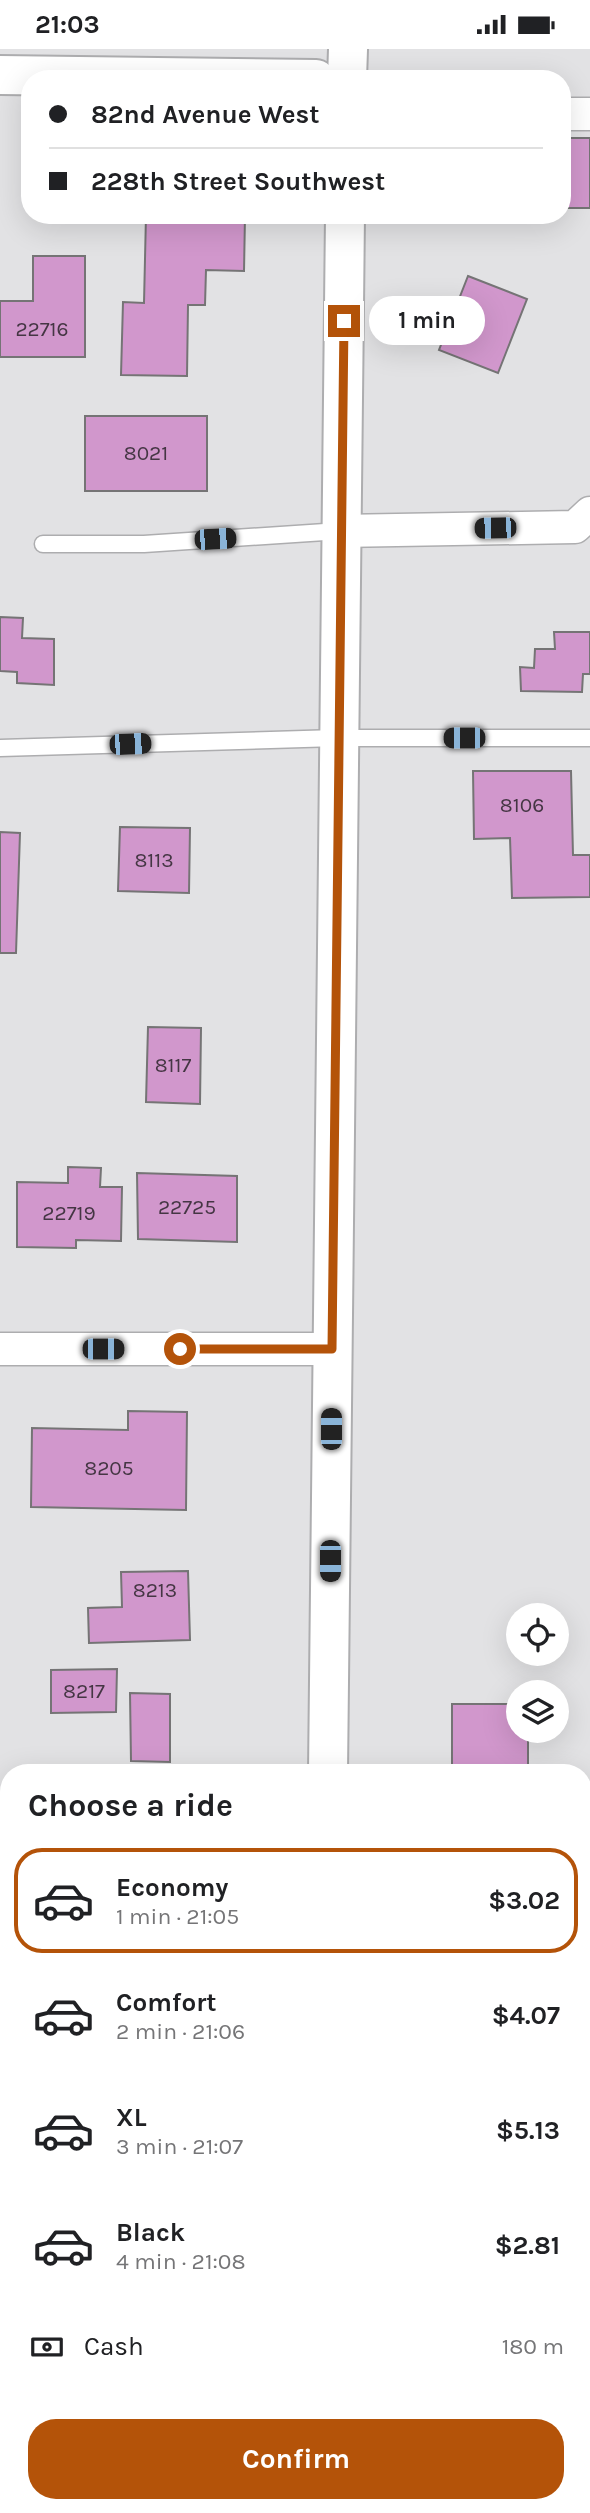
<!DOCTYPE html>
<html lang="en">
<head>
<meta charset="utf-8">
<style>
	body { margin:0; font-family:Karla,sans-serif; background:#f2f2f2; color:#202124; height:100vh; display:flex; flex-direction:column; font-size:26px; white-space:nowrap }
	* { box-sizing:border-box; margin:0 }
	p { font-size:23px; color:#757577 }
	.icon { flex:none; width:38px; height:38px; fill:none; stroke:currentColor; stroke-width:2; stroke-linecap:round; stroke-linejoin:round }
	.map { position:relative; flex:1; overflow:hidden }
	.sheet { position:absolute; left:0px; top:1715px; width:592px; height:749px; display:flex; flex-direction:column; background:#fff; border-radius:28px 28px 0 0; box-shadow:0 7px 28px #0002 }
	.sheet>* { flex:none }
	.banner { position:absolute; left:21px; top:21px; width:550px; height:154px; border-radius:28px; box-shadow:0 7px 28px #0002; display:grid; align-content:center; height:154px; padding:0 28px; background:#fff }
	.controls { position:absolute; left:506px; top:1554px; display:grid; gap:14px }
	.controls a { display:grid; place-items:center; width:63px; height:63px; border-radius:50%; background:#fff; box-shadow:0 7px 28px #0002; font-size:35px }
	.end { position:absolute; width:32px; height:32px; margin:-16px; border:9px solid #b45309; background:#fff; box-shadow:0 0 0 4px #fff }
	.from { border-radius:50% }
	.bubble { position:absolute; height:49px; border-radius:24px; background:#fff; box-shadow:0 7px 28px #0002; font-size:23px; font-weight:700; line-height:49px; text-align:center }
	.car { position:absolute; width:21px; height:42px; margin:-21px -10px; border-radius:9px; box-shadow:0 0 5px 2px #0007; background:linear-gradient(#222 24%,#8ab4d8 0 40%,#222 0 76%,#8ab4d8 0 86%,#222 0) }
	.banner b { display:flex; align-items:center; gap:24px; height:66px; font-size:26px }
	.banner b+b { border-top:2px solid #e0e0e0 }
	.banner i { width:18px; height:18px; background:#202124 }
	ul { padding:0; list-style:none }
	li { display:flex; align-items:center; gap:21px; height:105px; margin:0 14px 10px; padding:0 14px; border:4px solid transparent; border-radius:28px }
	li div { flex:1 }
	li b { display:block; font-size:26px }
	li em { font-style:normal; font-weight:700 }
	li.selected { border-color:#b45309 }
	li>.icon { width:63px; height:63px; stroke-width:1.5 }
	h2 { padding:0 28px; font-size:32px; line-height:84px }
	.pay { display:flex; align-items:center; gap:18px; height:77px; padding:0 28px; font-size:26px }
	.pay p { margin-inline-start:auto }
	.cta { display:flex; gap:14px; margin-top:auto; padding:14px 28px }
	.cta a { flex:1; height:80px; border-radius:28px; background:#b45309; color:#fff; font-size:28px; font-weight:700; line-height:80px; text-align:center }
	.status { display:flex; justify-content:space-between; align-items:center; height:49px; padding:0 35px; background:#fff; direction:ltr }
	.status svg { height:19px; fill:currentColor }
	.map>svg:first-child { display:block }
</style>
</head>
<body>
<div class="status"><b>21:03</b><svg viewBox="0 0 49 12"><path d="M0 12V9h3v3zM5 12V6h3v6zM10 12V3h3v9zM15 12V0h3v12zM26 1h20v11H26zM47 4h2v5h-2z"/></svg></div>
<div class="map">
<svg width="590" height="2464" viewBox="0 0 590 2464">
	<rect width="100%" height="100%" fill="#e2e2e4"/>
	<g fill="#d197cc" stroke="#757475" stroke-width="2">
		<rect x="562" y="89" width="28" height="70"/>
		<path d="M146,166L245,167L244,222L206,221L205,256H188L187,327L121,326L123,253L144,254Z"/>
		<path d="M33,207H85V308H0V252H33Z"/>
		<path d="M468,227L527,250L498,324L439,301Z"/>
		<rect x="85" y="367" width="122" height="75"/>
		<path d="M0,568L23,569L22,589L54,590V636L17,634V623L0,622Z"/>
		<path d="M554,583H590V625H583L582,643L521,642L520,618L534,619L535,600H555Z"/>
		<path d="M473,722H571L573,806H590V848L512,849L510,789L474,790Z"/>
		<path d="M120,778L190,779L189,844L118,842Z"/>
		<path d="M0,783L20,784L16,904H0Z"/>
		<path d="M148,978L201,979L200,1055L146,1053Z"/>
		<path d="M68,1118L101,1119L100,1138H122L121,1192L76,1191V1199L17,1198V1133L68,1134Z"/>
		<path d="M137,1124L237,1127V1193L138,1190Z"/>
		<path d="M128,1362L187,1363L186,1461L31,1458L32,1379L128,1381Z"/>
		<path d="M188,1522L190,1591L89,1594L88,1559L122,1558L121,1523Z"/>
		<path d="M117,1620L116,1663L51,1664V1621Z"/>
		<path d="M130,1644L170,1645V1713L131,1712Z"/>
		<path d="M452,1655H518V1682H528V1724H452Z"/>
		<path d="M9,1818V1921H0V1819Z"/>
		<path d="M0,2343H9V2436L0,2435Z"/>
		<path d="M41,2455H116L115,2464H41Z"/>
		<rect x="183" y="2455" width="76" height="9"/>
		<rect x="447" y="2455" width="80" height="9"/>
	</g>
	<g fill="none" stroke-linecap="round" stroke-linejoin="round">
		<defs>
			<g id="lane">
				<path d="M43,495H144L340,482"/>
				<path d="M0,699L337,689H590"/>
			</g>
			<g id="street">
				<path d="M562,65H590"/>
				<path d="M340,482L575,478L590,464"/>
				<path d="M0,1300H332"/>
			</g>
			<g id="secondary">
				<path d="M0,26L316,30"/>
				<path d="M347,30L348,0"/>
				<path d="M328,1724L345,166"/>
				<path d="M319,2464V2455"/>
			</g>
		</defs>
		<use href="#lane" stroke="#adadaf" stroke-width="19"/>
		<use href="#street" stroke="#adadaf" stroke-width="35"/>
		<use href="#secondary" stroke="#adadaf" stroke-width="42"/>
		<use href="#lane" stroke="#fff" stroke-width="16"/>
		<use href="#street" stroke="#fff" stroke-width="32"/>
		<use href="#secondary" stroke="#fff" stroke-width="38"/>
	</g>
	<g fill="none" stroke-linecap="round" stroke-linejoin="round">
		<path stroke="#b45309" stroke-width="9" d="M180,1300H332L344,272"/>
	</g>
	<g text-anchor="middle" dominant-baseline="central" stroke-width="5" stroke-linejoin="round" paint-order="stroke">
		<g font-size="21" fill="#453644">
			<text x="42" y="280">22716</text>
			<text x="146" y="404">8021</text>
			<text x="522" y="756">8106</text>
			<text x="154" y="811">8113</text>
			<text x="173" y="1016">8117</text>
			<text x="187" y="1158">22725</text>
			<text x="69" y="1164">22719</text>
			<text x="109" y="1419">8205</text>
			<text x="155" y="1541">8213</text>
			<text x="84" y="1642">8217</text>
		</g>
	</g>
</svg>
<div class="controls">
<a><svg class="icon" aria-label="locate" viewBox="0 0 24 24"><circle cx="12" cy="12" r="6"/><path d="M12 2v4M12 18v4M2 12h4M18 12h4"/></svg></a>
<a><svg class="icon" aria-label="layers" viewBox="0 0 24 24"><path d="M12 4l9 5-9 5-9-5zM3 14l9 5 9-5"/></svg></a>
</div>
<i class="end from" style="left:180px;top:1300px"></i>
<i class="end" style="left:344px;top:272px"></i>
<div class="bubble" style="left:369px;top:247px;width:116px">1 min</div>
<i class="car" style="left:495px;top:479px;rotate:269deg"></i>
<i class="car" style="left:215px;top:490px;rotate:87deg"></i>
<i class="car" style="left:464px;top:689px;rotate:270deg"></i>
<i class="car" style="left:130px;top:695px;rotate:88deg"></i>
<i class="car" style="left:103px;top:1300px;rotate:90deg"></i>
<i class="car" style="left:331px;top:1380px;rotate:0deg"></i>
<i class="car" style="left:330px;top:1512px;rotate:180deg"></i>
<div class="banner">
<b><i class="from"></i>82nd Avenue West</b>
<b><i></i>228th Street Southwest</b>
</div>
<section class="sheet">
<h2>Choose a ride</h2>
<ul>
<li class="selected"><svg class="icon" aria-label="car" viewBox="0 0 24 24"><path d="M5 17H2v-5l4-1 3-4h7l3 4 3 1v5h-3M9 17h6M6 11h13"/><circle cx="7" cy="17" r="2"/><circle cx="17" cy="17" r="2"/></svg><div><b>Economy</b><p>1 min · 21:05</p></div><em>$3.02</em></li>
<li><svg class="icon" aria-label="car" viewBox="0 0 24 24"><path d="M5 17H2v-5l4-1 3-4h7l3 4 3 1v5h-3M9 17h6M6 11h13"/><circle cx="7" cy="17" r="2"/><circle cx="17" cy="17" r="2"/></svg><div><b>Comfort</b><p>2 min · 21:06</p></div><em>$4.07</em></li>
<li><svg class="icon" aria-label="car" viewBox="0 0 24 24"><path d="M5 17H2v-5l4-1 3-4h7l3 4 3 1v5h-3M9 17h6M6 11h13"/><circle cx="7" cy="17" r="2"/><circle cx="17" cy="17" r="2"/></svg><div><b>XL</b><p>3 min · 21:07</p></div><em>$5.13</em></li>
<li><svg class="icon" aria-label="car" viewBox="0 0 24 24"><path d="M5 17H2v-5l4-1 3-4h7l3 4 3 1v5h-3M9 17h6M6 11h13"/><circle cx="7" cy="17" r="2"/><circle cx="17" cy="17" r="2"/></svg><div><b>Black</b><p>4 min · 21:08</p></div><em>$2.81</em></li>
</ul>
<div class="pay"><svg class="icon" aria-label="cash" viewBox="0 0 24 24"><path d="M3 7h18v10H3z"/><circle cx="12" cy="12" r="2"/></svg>Cash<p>180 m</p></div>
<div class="cta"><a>Confirm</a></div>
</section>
</div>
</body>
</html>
